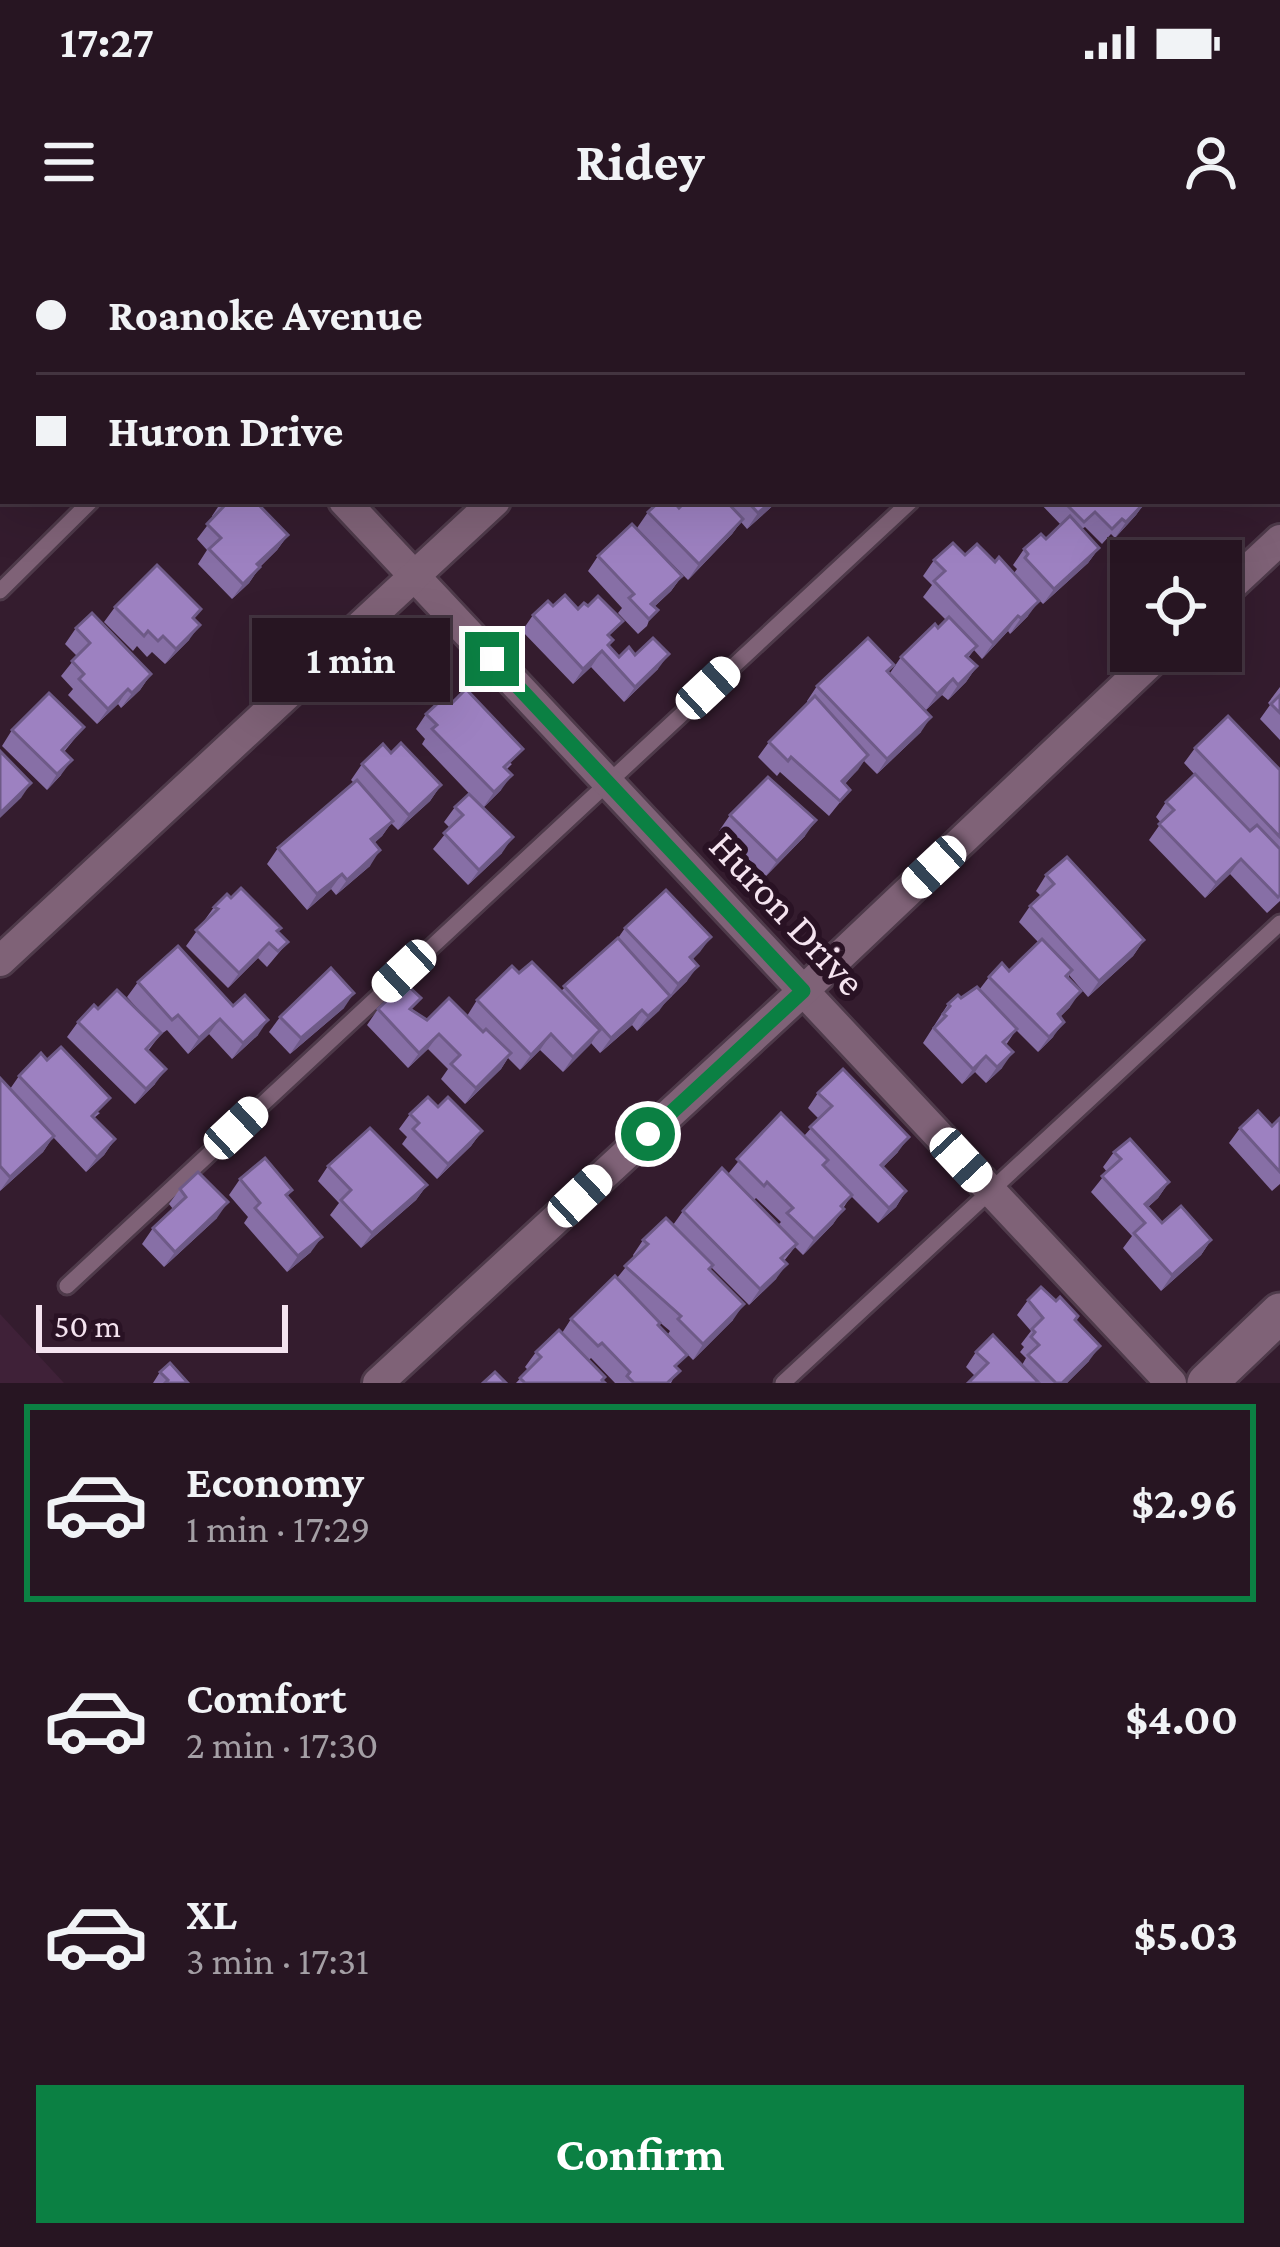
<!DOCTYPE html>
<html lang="en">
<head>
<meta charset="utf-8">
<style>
	body { margin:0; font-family:"Crimson Pro",serif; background:#2f1e2a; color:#f1f3f6; height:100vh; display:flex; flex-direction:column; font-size:45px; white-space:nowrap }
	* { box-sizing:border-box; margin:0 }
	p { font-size:39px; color:#a49fa5 }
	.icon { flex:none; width:66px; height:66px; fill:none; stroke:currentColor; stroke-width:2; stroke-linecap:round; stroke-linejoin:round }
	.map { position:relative; height:1143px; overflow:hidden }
	.side { display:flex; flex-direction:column; background:#271522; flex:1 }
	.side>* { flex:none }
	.guide { position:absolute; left:0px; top:0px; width:1281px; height:264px; box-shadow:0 12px 48px #0002,0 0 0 3px #433440; display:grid; align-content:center; height:264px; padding:0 36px; background:#271522 }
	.fabs { position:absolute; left:1110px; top:300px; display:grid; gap:24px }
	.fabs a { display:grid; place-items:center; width:132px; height:132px; border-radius:0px; background:#271522; box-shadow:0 12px 48px #0002,0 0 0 3px #433440; font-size:60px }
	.scale { position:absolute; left:36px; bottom:30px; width:252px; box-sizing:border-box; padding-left:12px; border:6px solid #f4e3ef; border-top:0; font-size:33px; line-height:42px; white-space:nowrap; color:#f4e3ef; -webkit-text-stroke:9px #291224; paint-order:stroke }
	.end { position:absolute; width:54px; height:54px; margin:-27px; border:15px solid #0b8043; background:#fff; box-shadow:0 0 0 6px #fff }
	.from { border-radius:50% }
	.bubble { position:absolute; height:84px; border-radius:0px; background:#271522; box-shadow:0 12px 48px #0002,0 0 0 3px #433440; font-size:39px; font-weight:700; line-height:84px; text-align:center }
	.car { position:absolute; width:36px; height:72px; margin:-36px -18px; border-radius:15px; box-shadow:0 0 9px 3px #0007; background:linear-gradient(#fff 24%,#345 0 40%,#fff 0 76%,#345 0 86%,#fff 0) }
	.guide b { display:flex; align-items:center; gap:42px; height:114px; font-size:45px }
	.guide b+b { border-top:3px solid #433440 }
	.guide i { width:30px; height:30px; background:#f1f3f6 }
	ul { padding:21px 0 0; list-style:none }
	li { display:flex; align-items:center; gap:36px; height:198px; margin:0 24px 18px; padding:0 12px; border:6px solid transparent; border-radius:0px }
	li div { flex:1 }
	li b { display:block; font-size:45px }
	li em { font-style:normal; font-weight:700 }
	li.on { border-color:#0b8043 }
	li>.icon { width:108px; height:108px; stroke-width:1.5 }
	.primary-button { display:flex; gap:24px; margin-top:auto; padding:24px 36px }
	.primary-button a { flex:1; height:138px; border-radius:0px; background:#0b8043; color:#fff; font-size:48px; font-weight:700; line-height:138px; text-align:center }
	.status { display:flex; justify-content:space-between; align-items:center; height:84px; padding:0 60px; background:#271522; direction:ltr }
	.status svg { height:33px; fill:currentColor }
	header { display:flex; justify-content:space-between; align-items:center; height:156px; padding:0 36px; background:#271522; font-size:54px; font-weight:700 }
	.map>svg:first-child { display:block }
</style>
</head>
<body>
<div class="status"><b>17:27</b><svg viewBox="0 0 49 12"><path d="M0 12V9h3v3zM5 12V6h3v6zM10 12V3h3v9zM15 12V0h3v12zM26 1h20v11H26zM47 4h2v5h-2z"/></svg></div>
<header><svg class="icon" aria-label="menu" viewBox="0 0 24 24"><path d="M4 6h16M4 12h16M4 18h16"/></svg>Ridey<svg class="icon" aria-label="person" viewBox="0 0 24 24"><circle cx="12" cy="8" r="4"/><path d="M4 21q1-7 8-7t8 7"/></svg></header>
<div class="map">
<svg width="1280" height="1143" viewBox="0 0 1280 1143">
	<rect width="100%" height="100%" fill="#341c2e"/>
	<path fill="#3f2138" d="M0,1074L64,1143H0Z"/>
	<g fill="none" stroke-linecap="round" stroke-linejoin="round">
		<defs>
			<g id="service">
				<path d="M362,3L365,0"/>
				<path d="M1190,3L1193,0"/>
				<path d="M0,351L91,261"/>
				<path d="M67,1046L911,261"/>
				<path d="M783,1143L1280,683"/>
			</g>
			<g id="minor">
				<path d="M96,0L99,3"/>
				<path d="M1046,0L1049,3"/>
				<path d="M774,3L777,0"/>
				<path d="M1278,244L1280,246"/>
				<path d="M344,261L1171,1143"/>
				<path d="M1221,355L1280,300"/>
				<path d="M0,721L495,261"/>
				<path d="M378,1143L803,751L1162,411"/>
			</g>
			<path id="tertiary" d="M1207,1143L1280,1073"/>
		</defs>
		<use href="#service" stroke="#4e3a4a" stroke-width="21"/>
		<use href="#minor" stroke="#4e3a4a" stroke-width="36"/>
		<use href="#tertiary" stroke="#4e3a4a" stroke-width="45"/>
		<use href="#service" stroke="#7f6277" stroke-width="15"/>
		<use href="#minor" stroke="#7f6277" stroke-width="30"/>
		<use href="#tertiary" stroke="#7f6277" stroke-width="39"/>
	</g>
	<g fill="#876fa6" fill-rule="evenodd">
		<path d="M156,0H215L212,3H159Z"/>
		<path d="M306,0H338L334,3H309Z"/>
		<path d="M3,77V159L0,156V80Z"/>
		<path d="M222,261L288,295L277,310L260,327L249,343L232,359L198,324L207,310L197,299L213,278L212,276Z"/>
		<path d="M686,261H778L747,289L741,282L732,294L688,340L637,288L648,272L679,268Z"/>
		<path d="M1038,261H1146L1136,275L1115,298L1111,294L1102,304L1085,287L1082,289L1099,308L1088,323L1043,364L1014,333L1017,329L1013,325L1024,309L1046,299L1061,285Z"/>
		<path d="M598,316L682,336L671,351L654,367L647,386L638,394L618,373L622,368L588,331Z"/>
		<path d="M934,320L1028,376L1010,394L1008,391L982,419L974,410L968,418L977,426L966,442L948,460L942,455L926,470L890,433L901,417L946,380L923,357L932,345L923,336Z"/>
		<path d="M553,366L578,369L613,400L609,406L619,417L635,415L658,429L624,462L591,427L573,444L522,391L533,375Z"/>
		<path d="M115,367L194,379L189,400L165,424L152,412L147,417L137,406L133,411L104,382Z"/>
		<path d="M76,388L151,434L140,450L121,468L118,464L97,484L68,455L73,449L61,436L77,416L65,404Z"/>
		<path d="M888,432L921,492L877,534L864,521L845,544L850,550L829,576L780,532L777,536L758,517L769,502L808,463L807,461L817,446Z"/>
		<path d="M1280,447V500L1260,479L1270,465L1268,463Z"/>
		<path d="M426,474L512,524L506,530L501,550L483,568L422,504L425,499L416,489Z"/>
		<path d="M84,487L64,512L61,535L47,550L2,506L12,490Z"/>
		<path d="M1195,508L1280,530V661L1267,673L1230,634L1205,658L1149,600L1161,583L1156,577L1166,562L1195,535L1184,523Z"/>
		<path d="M391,513L441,545L430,561L398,590L391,583L382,596L374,603L370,626L336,655L331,649L307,670L267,624L278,608L354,543L351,540L362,524Z"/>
		<path d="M455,567L502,613L468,645L433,609L450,588L444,582Z"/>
		<path d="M730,575L805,596L766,636L719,591Z"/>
		<path d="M1046,635L1144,700L1133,716L1088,757L1069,735L1070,767L1060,777L1053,797L1038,812L1016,790L1006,805L1002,828L986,843L975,832L962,844L923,803L948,764L979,750L989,737L1009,731L1038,702L1019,682L1030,666L1041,656L1036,651Z"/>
		<path d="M214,667L278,692L288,702L267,727L258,718L228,748L186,706Z"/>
		<path d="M625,688L711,697L692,720L687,741L637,791L632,785L600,813L591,803L563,832L540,810L520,830L508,818L501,829L465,864L441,839L448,829L428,809L408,828L367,785L378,769L412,770L427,780L467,776L477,760L519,733L561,751L618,698Z"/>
		<path d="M138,742L258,795L232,819L209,794L188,814L167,790L160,795L148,811L155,844L135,864L67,797L78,782L98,769L145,777L127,757Z"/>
		<path d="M344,768L290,814L269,792L280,777Z"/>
		<path d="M19,836L100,873L94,878L115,899L104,915L86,932L53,897L43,912L0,951V838L10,849Z"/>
		<path d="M818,853L898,912L883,927L906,951L896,967L878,983L851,956L833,984L803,1015L795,1007L784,1021L776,1039L749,1065L711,1027L709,1030L733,1080L693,1120L668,1094L670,1091L657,1080L678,1129L671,1143H615L591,1118L589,1120L605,1143H516L528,1130L525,1127L536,1112L562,1093L571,1079L617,1038L634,1017L633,1015L643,1000L673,985L683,971L728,934L760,895L804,896L819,879L808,868ZM756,958L781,982L778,985L754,960Z"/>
		<path d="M438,867L482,891L471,906L437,939L402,904L407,897L399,889L410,874Z"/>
		<path d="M1280,878V944L1272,951L1229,903L1240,888L1272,886Z"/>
		<path d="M1114,912L1169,942L1158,958L1148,967L1162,983L1211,1000L1201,1015L1161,1051L1123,1008L1132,996L1091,952L1107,932L1103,927Z"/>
		<path d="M328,926L427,945L416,960L361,1008L330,975L339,963L318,941Z"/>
		<path d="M240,939L292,950L287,957L311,1012L287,1032L244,983L248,977L229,955Z"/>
		<path d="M180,949L217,978L164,1027L142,1004L153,988L173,969L169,964Z"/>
		<path d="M1028,1060L1075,1081L1089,1121L1067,1143H968L975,1136L966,1127L976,1112L1022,1125L1026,1118L1020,1112L1024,1107L1021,1104L1031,1091L1017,1075Z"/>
		<path d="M160,1132L188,1143H153Z"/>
	</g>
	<g fill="#6e5a87">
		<path d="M772,261H778L747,289L758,273Z"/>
		<path d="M1146,261L1136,275L1115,298L1126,282Z"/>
		<path d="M743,279L732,294L688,340L699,324Z"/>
		<path d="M288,295L277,310L247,339L257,324Z"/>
		<path d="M1099,308L1088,323L1043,364L1054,349Z"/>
		<path d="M260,327L249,343L232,359L243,344Z"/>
		<path d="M682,336L671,351L645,375L651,364Z"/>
		<path d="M1039,361L1028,376L1010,394L1021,378Z"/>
		<path d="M1018,376L1008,391L982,419L993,403Z"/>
		<path d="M200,385L189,400L165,424L176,409Z"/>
		<path d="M602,411L591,427L573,444L583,429Z"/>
		<path d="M669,414L658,429L624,462L635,447Z"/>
		<path d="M977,426L966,442L948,460L958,445Z"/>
		<path d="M151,434L140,450L121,468L132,453Z"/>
		<path d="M953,439L942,455L926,470L937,454Z"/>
		<path d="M128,449L118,464L97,484L108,469Z"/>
		<path d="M931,477L921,492L877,534L887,519Z"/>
		<path d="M868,515L858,530L832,557L842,541Z"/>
		<path d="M72,520L61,535L47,550L57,534Z"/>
		<path d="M512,535L501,550L483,568L494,552Z"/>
		<path d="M31,543L21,558L0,578V573Z"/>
		<path d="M441,545L430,561L398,590L409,575Z"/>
		<path d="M816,580L805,596L766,636L777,621Z"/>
		<path d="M393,581L382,596L361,615L371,599Z"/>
		<path d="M513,597L502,613L468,645L479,630Z"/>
		<path d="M380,610L370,626L336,655L347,640Z"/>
		<path d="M1241,619L1230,634L1205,658L1216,643Z"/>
		<path d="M342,634L331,649L307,670L317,654Z"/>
		<path d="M711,697L700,712L679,733L690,717Z"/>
		<path d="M1144,700L1133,716L1088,757L1099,741Z"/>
		<path d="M269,703L258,718L228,748L239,733Z"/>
		<path d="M698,726L687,741L668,759L678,744Z"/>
		<path d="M1081,751L1070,767L1047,789L1058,774Z"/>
		<path d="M354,753L344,768L290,814L301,798Z"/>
		<path d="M670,756L659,771L637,791L648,776Z"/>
		<path d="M642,770L632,785L600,813L611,798Z"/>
		<path d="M220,779L209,794L188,814L199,798Z"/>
		<path d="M268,780L258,795L232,819L243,803Z"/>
		<path d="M1064,782L1053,797L1038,812L1049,797Z"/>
		<path d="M600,790L590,805L563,832L573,817Z"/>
		<path d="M439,794L428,809L408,828L419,813Z"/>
		<path d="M551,794L540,810L520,830L531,815Z"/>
		<path d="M1013,812L1002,828L986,843L997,827Z"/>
		<path d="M511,813L501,829L465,864L476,848Z"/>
		<path d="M986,816L975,832L962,844L973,829Z"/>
		<path d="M166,829L155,844L135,864L146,849Z"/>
		<path d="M482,891L471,906L437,939L448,924Z"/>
		<path d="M54,896L43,912L0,951L10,937Z"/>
		<path d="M909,897L898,912L870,940L881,925Z"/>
		<path d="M115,899L104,915L86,932L97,917Z"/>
		<path d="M1169,942L1158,958L1138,976L1145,964Z"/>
		<path d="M427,945L416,960L361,1008L372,993Z"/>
		<path d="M906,951L896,967L878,983L889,968Z"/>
		<path d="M228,962L217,978L164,1027L175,1012Z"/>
		<path d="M844,969L833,984L803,1015L814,999Z"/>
		<path d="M322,997L311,1012L287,1032L298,1016Z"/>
		<path d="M1211,1000L1201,1015L1161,1051L1172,1035Z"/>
		<path d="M787,1024L776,1039L749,1065L760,1049Z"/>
		<path d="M744,1064L733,1080L693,1120L703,1104Z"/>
		<path d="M1100,1106L1089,1121L1067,1143H1062Z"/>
	</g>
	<g fill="#9d81c1" stroke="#6e5a87" stroke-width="3">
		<path d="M182,0H210L207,3H185Z"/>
		<path d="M514,0H582L585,3H511Z"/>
		<path d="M952,0H1009L1012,3H949Z"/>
		<path d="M1279,62L1280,137L1278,139V63Z"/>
		<path d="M3,77V133L0,130V80Z"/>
		<path d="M223,261H255L288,295L257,324L260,327L243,344L209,309L221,298L207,284L226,264Z"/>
		<path d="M660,261H673L679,268L686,261H726L743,279L699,324L648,272Z"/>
		<path d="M747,261H772L758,273Z"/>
		<path d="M1063,261H1146L1126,282L1122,279L1112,289L1095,272L1084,282Z"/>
		<path d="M1070,276L1099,308L1054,349L1025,318L1028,314L1024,309L1041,294L1046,299Z"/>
		<path d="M632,284L682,336L651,364L658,370L649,379L629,358L634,354L598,316Z"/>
		<path d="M953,303L965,315L977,304L995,322L999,317L1039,361L1021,378L1018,376L993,403L934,341L945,331L934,320Z"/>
		<path d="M157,325L201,369L193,378L200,385L176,409L163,396L158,401L148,391L144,396L115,367Z"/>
		<path d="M565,355L578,369L584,363L588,366L598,356L623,381L608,395L613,400L608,405L619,417L629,407L635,415L653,398L669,414L635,447L602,411L583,429L533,375L548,361L553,366Z"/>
		<path d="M92,373L151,434L132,453L128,449L108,469L79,439L84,434L72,421L90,403L76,388Z"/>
		<path d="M949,377L977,406L966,416L977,426L958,445L953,439L937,454L901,417L935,384L938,388Z"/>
		<path d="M868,398L894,425L887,431L931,477L887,519L817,446Z"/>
		<path d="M466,449L523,509L504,527L512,535L494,552L432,489L437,485L426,474L447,455L453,462Z"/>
		<path d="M49,453L84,487L62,510L72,520L57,534L12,490Z"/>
		<path d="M1280,455V473L1271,464Z"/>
		<path d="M815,456L868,515L842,541L850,550L840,561L791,517L788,521L769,502Z"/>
		<path d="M1228,476L1280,530V597L1195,508Z"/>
		<path d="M401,503L441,545L409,575L362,524L383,504L391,513Z"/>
		<path d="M0,511L31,543L0,573Z"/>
		<path d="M1195,534L1250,591L1257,585L1280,609V655L1278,657L1241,619L1216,643L1159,584L1174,570L1166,562Z"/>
		<path d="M768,537L816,580L777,621L730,575Z"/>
		<path d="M357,540L393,581L371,599L380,610L347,640L342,634L317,654L278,608Z"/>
		<path d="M469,554L513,597L479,630L444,593L463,575L455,567Z"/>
		<path d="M1067,617L1144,700L1099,741L1030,666L1054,644L1046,635Z"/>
		<path d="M241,648L281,688L277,691L288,702L278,711L269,703L239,733L196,690L218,669L214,667L227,654L231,658Z"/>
		<path d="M666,650L711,697L690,717L698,726L678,744L625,688Z"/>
		<path d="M618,698L670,756L648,776L642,770L611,798L564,746Z"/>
		<path d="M1042,699L1072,730L1066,736L1081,751L1058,774L1064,782L1049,797L989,737L1002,723L1009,731Z"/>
		<path d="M178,706L233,766L245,755L268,780L243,803L220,779L199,798L178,775L172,780L138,742Z"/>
		<path d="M532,722L600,790L573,817L551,794L531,815L477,760L512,726L519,733Z"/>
		<path d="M331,728L354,753L301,798L280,777Z"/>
		<path d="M405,743L421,758L410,769L427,780L449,758L483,792L486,789L511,813L476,848L451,824L460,815L439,794L419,813L378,769Z"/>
		<path d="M977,747L1017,789L1003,802L1013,812L997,827L986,816L973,829L934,788L946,776L943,774L950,766L948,764L958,755L961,758Z"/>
		<path d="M117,750L161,793L146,809L166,829L146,849L78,782L94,765L98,769Z"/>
		<path d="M61,807L110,858L92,876L115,899L97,917L19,836L41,813L47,820Z"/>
		<path d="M843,829L909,897L881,925L906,951L889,968L810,887L832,866L818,853Z"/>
		<path d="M0,838L54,896L10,937L0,926Z"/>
		<path d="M428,857L438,867L448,857L482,891L448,924L413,889L419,883L410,874Z"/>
		<path d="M1258,871L1272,886L1280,878V932L1240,888Z"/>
		<path d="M781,873L828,920L823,925L852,955L841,966L844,969L814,999L787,973L793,968L767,942L764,946L737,919Z"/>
		<path d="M370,888L427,945L372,993L341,960L351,950L328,926Z"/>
		<path d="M1130,899L1169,942L1145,964L1162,983L1181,966L1211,1000L1172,1035L1134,993L1145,983L1102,936L1121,919L1114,912Z"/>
		<path d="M265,918L292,950L286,955L322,997L298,1016L255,968L260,963L240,939Z"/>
		<path d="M722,928L797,1004L781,1018L787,1024L760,1049L683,971Z"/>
		<path d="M198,932L228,962L175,1012L153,988L186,957L180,949Z"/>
		<path d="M666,978L713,1025L709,1029L744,1064L703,1104L678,1079L681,1076L625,1026L648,1004L643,1000Z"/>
		<path d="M615,1036L660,1083L658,1085L687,1115L675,1126L680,1131L667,1143H634L627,1136L630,1132L602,1103L598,1106L571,1079Z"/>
		<path d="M1041,1047L1056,1061L1060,1057L1078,1076L1075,1080L1100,1106L1062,1143H1056L1028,1115L1039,1105L1031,1097L1035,1092L1032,1089L1043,1078L1028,1060Z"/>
		<path d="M559,1090L605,1137L602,1140L605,1143H525L520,1138L541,1117L536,1112Z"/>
		<path d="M993,1095L1039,1143H968L988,1123L976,1112Z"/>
		<path d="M170,1123L188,1143H165L168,1140L160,1132Z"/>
		<path d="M495,1132L506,1143H483Z"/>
	</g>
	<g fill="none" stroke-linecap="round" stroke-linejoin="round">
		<path stroke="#0b8043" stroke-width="15" d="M492,419L803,751L648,894"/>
	</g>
	<g text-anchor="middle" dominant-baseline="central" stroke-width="12" stroke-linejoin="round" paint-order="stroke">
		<g font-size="42" fill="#f4e3ef" stroke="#291224">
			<text transform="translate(788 673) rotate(47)">Huron Drive</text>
		</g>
	</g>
</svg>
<div class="fabs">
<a><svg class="icon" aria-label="locate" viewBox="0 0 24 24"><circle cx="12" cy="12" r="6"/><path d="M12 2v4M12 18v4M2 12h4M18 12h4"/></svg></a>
</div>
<div class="scale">50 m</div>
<i class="end from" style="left:648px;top:894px"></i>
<i class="end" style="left:492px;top:419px"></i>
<div class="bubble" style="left:252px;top:378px;width:198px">1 min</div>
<i class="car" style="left:708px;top:448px;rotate:47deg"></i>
<i class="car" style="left:934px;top:627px;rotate:227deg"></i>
<i class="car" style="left:404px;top:731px;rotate:227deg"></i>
<i class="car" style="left:236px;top:888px;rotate:47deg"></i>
<i class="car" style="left:961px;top:920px;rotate:137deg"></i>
<i class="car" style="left:580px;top:956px;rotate:47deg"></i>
<div class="guide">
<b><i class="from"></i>Roanoke Avenue</b>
<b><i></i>Huron Drive</b>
</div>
</div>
<section class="side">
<ul>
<li class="on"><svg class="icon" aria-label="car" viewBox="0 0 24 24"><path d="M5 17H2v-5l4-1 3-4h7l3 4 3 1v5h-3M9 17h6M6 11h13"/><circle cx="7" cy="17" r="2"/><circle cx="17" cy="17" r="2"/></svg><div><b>Economy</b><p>1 min · 17:29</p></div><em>$2.96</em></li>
<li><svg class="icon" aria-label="car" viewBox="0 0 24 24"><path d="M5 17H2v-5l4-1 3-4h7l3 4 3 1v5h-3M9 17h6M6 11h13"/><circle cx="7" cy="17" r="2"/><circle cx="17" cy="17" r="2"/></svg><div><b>Comfort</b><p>2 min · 17:30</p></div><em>$4.00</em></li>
<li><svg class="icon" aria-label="car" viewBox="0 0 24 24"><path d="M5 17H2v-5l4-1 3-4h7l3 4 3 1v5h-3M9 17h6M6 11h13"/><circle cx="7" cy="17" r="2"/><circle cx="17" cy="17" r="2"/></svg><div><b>XL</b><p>3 min · 17:31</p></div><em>$5.03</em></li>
</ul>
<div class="primary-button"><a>Confirm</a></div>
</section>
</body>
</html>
